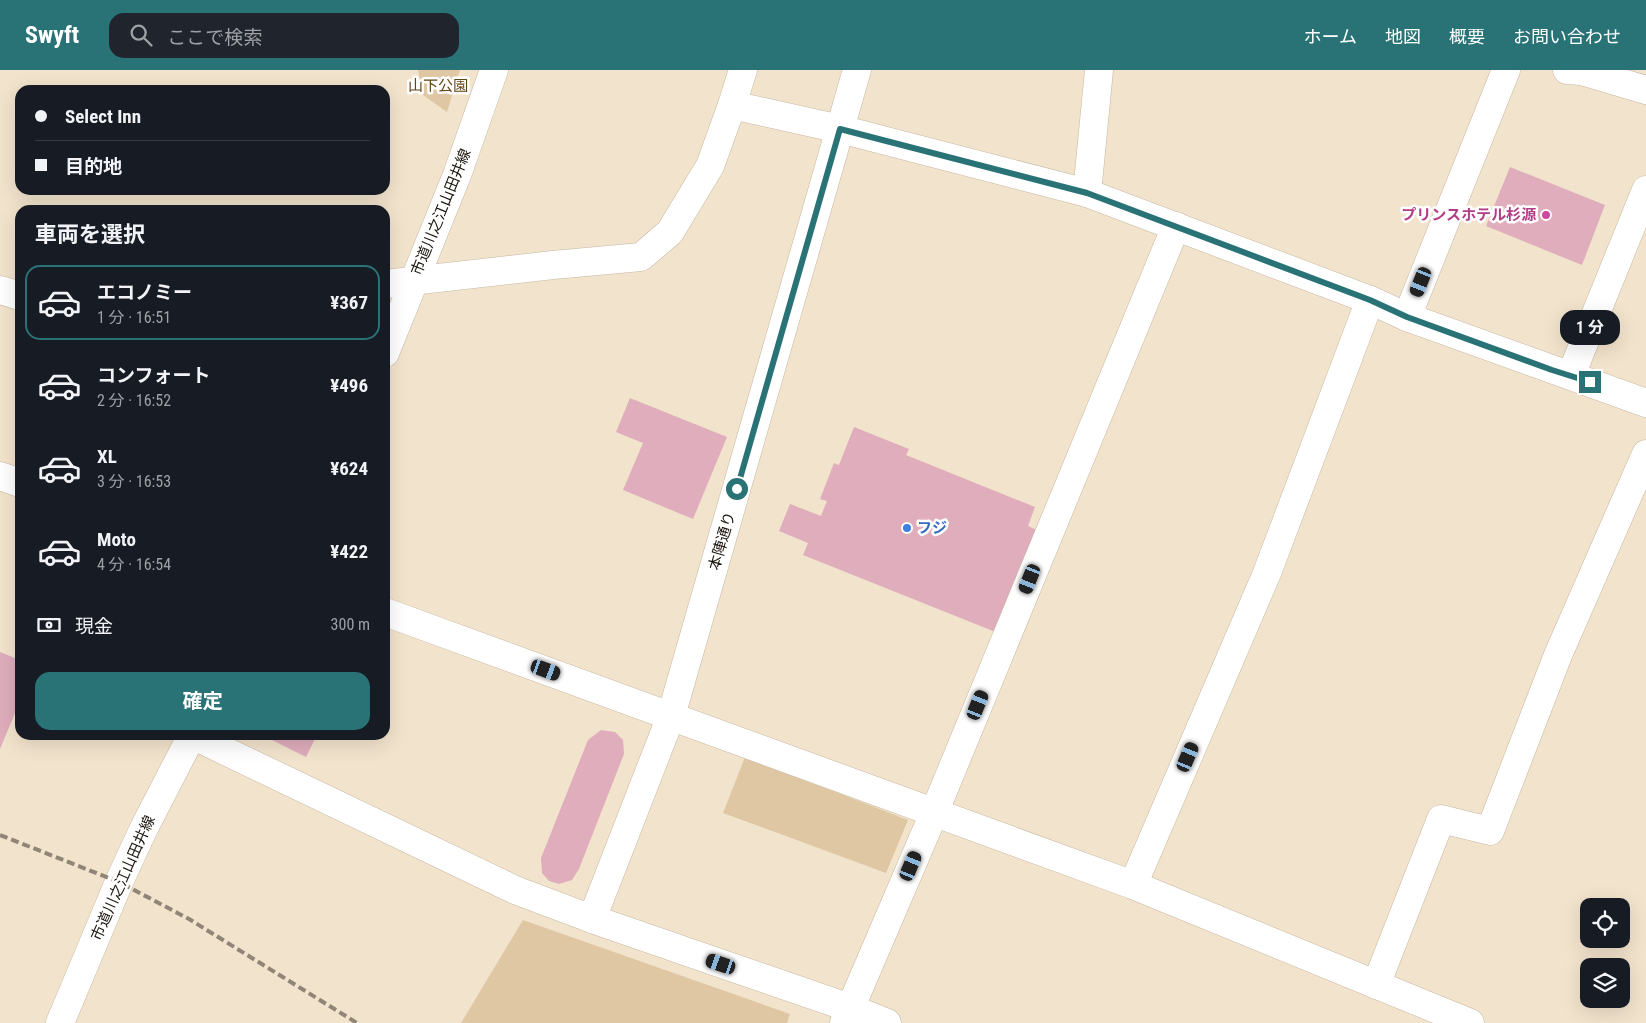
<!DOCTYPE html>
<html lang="ja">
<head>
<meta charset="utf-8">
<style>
	body { margin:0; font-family:"Roboto Condensed","Noto Sans JP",sans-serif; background:#20242c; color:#f1f3f6; height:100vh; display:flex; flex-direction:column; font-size:19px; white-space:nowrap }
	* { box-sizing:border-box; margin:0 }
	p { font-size:16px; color:#9ea1a6 }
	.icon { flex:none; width:28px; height:28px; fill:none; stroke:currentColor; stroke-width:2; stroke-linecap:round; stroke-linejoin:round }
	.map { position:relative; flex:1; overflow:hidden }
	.drawer { position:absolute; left:15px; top:135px; width:375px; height:535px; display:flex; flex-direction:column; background:#171b24; border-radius:15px; box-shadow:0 5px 20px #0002 }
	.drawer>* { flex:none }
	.hud { position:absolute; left:15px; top:15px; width:375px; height:110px; border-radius:15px; box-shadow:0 5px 20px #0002; display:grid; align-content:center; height:110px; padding:0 20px; background:#171b24 }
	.controls { position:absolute; left:1580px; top:828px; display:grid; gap:10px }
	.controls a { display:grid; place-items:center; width:50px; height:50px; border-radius:10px; background:#171b24; box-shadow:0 5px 20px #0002; font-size:25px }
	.end { position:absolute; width:22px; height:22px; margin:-11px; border:6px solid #297376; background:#fff; box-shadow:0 0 0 2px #fff }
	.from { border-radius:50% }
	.bubble { position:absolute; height:35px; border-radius:15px; background:#171b24; box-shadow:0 5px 20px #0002; font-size:16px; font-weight:700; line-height:35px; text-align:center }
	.car { position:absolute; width:15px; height:30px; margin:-15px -8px; border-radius:6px; box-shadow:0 0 4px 1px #0007; background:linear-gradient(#222 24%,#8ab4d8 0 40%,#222 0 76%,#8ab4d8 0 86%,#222 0) }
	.hud b { display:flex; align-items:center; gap:18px; height:48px; font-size:19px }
	.hud b+b { border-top:1px solid #363941 }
	.hud i { width:12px; height:12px; background:#f1f3f6 }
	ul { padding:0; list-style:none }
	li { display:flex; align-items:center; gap:15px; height:75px; margin:0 10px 8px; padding:0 10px; border:2px solid transparent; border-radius:15px }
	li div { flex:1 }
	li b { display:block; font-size:19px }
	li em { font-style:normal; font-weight:700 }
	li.current { border-color:#297376 }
	li>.icon { width:45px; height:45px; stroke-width:1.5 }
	h2 { padding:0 20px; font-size:22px; line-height:60px }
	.pay { display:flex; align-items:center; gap:12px; height:55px; padding:0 20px; font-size:19px }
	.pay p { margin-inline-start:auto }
	.primary-button { display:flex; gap:10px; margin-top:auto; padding:10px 20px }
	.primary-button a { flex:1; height:58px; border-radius:15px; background:#297376; color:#fff; font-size:20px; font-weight:700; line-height:58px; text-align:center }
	header { display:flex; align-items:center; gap:30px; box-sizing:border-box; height:70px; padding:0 25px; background:#297376; color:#fff }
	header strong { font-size:24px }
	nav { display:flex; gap:28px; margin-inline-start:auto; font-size:18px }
	.search { width:350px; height:45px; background:#20242c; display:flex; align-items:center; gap:12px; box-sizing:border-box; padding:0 18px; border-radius:15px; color:#9ea1a6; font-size:19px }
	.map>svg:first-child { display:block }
</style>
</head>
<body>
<header>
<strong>Swyft</strong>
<div class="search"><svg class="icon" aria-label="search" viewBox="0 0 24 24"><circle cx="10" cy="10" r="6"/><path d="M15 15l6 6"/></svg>ここで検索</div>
<nav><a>ホーム</a><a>地図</a><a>概要</a><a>お問い合わせ</a></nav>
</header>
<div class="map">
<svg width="1646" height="953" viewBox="0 0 1646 953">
	<rect width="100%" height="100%" fill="#f2e3cc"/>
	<g fill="#dfc7a3">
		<path d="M418,0H460L447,42L423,25Z"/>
		<path d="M745,687L908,750L886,803L723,743Z"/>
		<path d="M523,850L790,944L787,953H461Z"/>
	</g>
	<g fill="#dfadbb">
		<path d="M1510,97L1605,135L1582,195L1486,156Z"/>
		<path d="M630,328L727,367L693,449L623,420L643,373L616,362Z"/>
		<path d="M854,357L909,379L906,385L1035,437L1028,456L1039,461L998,563L803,485L808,473L779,461L790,434L821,446L827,431L820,429L834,393L839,395Z"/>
		<path d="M0,582L20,590V631L0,679Z"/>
		<path d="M601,660L615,662L623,670L624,684L579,799L572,810L559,814L549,811L542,803L541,788L588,670Z"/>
		<path d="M262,665H317L306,687Z"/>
	</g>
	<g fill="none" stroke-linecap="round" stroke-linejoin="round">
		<defs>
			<g id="minor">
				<path d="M1567,0L1582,1L1646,20"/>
				<path d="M732,35L840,59L1087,123L1370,230L1407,247L1646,333"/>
				<path d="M1087,123L1099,0"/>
				<path d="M385,214L553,195L641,187L670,162L710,96L732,35L743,0"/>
				<path d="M0,220L20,226"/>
				<path d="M1407,247L1506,0"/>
				<path d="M385,283L457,105L494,0"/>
				<path d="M1571,305L1646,120"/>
				<path d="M0,406L20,413"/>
				<path d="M385,542L1133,815L1470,953"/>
				<path d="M192,665L515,820L592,849L850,938L887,953"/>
				<path d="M1133,815L1267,503L1370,230"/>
				<path d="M592,849L671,646L857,0"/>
				<path d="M1376,915L1441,749L1490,761L1558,585L1646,384"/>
				<path d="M60,953L119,812L144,758L192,665"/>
				<path d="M844,953L934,743L1176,156"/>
			</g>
		</defs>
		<use href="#minor" stroke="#c6b7a1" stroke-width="29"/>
		<use href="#minor" stroke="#fff" stroke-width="28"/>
		<path stroke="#908576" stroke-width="4" stroke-dasharray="8 4" stroke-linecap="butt" d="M0,765L119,812L189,849L357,953"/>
	</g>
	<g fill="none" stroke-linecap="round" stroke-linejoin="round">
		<path stroke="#297376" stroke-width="6" d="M737,419L840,59L1087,123L1370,230L1407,247L1552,300L1590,312"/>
	</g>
	<circle fill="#d1479c" stroke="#fff" stroke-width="2" cx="1546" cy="145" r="5"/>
	<circle fill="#3f7fe0" stroke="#fff" stroke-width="2" cx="907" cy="458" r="5"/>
	<g text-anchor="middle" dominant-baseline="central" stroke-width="5" stroke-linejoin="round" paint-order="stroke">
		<g font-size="15" fill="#604514" stroke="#fff">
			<text x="438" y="16">山下公園</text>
		</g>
		<g font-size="15" fill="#1b150e" stroke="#fff">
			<text transform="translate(441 142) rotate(-68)">市道川之江山田井線</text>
			<text transform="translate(722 471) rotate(-74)">本陣通り</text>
			<text transform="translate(123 808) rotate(-66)">市道川之江山田井線</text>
		</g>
		<g font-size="15" font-weight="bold" fill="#b23c85" stroke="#fff" text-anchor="end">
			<text x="1536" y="145">プリンスホテル杉源</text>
		</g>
		<g font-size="15" font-weight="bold" fill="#366cbe" stroke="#fff" text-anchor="start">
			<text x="917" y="458">フジ</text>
		</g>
	</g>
</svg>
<div class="controls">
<a><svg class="icon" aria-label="locate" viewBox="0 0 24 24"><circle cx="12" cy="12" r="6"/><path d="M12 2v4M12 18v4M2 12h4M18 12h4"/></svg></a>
<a><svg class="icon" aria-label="layers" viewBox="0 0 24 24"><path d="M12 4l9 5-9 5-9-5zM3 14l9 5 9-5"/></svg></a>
</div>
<i class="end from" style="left:737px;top:419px"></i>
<i class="end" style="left:1590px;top:312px"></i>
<div class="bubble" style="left:1560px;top:240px;width:60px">1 分</div>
<i class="car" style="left:1421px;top:212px;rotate:202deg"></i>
<i class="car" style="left:1030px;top:509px;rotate:202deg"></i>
<i class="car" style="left:546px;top:600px;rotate:110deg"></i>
<i class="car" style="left:978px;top:635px;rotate:22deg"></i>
<i class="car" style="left:1188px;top:687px;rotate:23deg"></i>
<i class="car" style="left:911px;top:796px;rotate:23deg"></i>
<i class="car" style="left:721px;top:894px;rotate:289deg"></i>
<div class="hud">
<b><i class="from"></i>Select Inn</b>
<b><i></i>目的地</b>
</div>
<section class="drawer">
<h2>車両を選択</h2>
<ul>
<li class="current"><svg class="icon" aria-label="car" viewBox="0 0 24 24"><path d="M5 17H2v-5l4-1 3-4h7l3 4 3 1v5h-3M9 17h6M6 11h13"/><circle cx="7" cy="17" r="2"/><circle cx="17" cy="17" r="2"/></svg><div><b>エコノミー</b><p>1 分 · 16:51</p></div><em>¥367</em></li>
<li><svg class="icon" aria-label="car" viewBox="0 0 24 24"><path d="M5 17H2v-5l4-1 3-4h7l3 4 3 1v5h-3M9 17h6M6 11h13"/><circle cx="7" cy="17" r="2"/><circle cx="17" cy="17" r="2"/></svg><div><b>コンフォート</b><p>2 分 · 16:52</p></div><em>¥496</em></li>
<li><svg class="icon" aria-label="car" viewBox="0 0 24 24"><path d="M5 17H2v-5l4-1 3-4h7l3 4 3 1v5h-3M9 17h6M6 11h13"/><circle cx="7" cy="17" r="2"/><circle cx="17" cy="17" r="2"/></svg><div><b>XL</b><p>3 分 · 16:53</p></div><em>¥624</em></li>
<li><svg class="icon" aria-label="car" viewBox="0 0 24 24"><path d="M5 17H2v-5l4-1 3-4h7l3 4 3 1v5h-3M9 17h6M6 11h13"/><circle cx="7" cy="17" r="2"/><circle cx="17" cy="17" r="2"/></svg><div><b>Moto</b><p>4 分 · 16:54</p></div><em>¥422</em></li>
</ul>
<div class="pay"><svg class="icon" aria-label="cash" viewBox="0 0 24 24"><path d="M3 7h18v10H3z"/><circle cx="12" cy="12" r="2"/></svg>現金<p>300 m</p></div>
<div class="primary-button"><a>確定</a></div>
</section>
</div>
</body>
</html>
